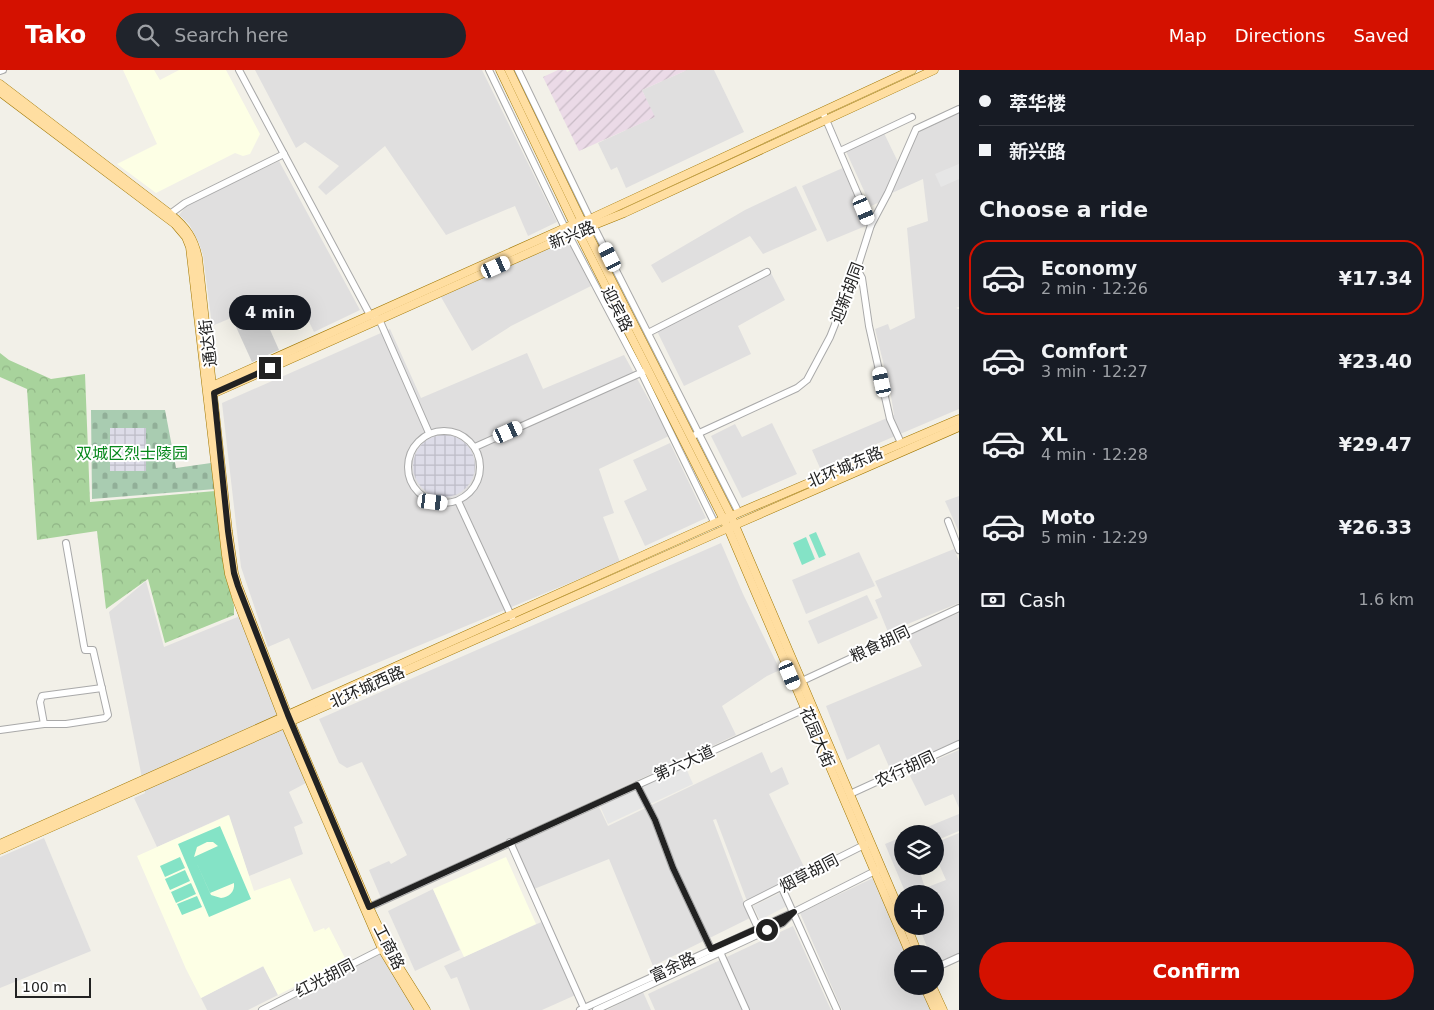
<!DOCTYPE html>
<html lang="en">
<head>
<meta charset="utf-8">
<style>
	body { margin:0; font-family:"DejaVu Sans","Noto Sans SC",sans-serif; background:#20242c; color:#f1f3f6; height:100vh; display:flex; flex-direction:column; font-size:19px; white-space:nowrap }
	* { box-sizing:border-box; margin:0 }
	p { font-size:16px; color:#9ea1a6 }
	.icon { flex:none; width:28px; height:28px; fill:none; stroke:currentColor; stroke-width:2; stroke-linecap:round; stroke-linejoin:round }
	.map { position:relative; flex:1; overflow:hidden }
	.details { display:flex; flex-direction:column; background:#171b24; width:475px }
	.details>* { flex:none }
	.banner { display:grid; align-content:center; height:110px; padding:0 20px; background:#171b24 }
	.controls { position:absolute; left:894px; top:755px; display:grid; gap:10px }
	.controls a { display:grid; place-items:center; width:50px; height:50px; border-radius:50%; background:#171b24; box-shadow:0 5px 20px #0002; font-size:25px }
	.scale { position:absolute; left:15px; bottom:12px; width:76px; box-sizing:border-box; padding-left:5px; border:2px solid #222; border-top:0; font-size:14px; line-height:18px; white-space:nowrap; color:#222; -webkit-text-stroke:4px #fff; paint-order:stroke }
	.end { position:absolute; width:22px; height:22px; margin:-11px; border:6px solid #222; background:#fff; box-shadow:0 0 0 2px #fff }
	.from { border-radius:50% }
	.bubble { position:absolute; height:35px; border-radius:18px; background:#171b24; box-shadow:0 5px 20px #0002; font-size:16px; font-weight:700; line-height:35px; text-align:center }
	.car { position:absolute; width:15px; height:30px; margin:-15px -8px; border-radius:6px; box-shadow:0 0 4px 1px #0007; background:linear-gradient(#fff 24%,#345 0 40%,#fff 0 76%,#345 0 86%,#fff 0) }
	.banner b { display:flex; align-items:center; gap:18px; height:48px; font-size:19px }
	.banner b+b { border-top:1px solid #363941 }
	.banner i { width:12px; height:12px; background:#f1f3f6 }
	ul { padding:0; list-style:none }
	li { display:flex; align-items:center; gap:15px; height:75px; margin:0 10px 8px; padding:0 10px; border:2px solid transparent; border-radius:20px }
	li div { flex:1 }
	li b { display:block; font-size:19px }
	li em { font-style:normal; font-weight:700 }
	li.active { border-color:#d41100 }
	li>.icon { width:45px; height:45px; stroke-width:1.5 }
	h2 { padding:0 20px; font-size:22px; line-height:60px }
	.pay { display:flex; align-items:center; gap:12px; height:55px; padding:0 20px; font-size:19px }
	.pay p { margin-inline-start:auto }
	.button { display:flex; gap:10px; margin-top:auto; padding:10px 20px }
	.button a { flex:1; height:58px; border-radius:30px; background:#d41100; color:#fff; font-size:20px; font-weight:700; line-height:58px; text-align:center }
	header { display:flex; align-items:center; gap:30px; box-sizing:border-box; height:70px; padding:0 25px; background:#d41100; color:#fff }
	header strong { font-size:24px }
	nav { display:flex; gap:28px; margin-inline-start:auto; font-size:18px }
	.search { width:350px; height:45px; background:#20242c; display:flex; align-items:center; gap:12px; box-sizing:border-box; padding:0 18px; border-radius:28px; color:#9ea1a6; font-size:19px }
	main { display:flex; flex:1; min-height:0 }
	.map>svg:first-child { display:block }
</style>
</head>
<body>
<header>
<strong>Tako</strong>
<div class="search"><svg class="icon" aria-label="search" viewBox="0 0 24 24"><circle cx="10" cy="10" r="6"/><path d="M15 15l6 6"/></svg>Search here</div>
<nav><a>Map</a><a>Directions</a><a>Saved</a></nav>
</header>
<main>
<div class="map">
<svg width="959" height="940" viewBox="0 0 959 940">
	<defs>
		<pattern id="industrial-furrows" width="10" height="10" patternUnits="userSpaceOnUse" patternTransform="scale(1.25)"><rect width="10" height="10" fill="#ebdae7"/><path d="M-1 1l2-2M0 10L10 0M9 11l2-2" fill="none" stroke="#c9bbc6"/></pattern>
		<pattern id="forest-crowns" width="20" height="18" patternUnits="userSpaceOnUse" patternTransform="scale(1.25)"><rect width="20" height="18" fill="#a8d39c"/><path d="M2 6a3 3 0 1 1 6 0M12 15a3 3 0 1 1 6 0" fill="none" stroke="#90b586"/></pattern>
		<pattern id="cemetery-stones" width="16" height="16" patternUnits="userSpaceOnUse" patternTransform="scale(1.25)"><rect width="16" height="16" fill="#a9ccb1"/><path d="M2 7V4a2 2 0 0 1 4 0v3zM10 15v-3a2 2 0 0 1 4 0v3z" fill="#91af98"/></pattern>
		<pattern id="plaza-grid" width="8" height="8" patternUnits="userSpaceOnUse" patternTransform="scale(1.25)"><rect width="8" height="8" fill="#dddce8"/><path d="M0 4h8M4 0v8" fill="none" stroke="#bdbcc7"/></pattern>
	</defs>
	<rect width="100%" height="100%" fill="#f2f0e8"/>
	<g fill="#e0dfdf">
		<path d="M255,0H482L557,152L528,166L515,136L446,165L385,76L326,125L318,117L339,96L305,72L296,78Z"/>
		<path d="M687,0H714L744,62L626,118L617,97L611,100L598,73L654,47L642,20Z"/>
		<path d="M959,43V237L956,238L959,239V339L820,398L812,380L894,345L890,320L875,259L888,254L890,260L915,248L907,158L928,151L923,109L892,123L916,63Z"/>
		<path d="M882,59L898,92L882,131L871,136L844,77Z"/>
		<path d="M279,91L360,240L314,262L297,227L266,240L262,235L212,256L203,185L199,173L189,154L179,145L187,135Z"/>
		<path d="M845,97L868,155L827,172L802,116Z"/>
		<path d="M796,116L817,160L763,184L750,166L662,213L651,195L745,140Z"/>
		<path d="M568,169L591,216L511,256L472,281L441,227Z"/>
		<path d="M769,199L785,230L738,256L751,284L684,316L655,257Z"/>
		<path d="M390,259L421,328L527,283L543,319L624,285L669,366L599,399L614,443L603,447L620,492L312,620L289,568L268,577L241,497L222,333Z"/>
		<path d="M772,353L797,404L742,428L711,366L735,354L742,367Z"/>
		<path d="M670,373L706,448L645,476L624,431L647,420L633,390Z"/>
		<path d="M959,426V462L945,431Z"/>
		<path d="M721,473L743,524L780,600L767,606L722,636L736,665L381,828L369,800L389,791L391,794L407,785L362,692L347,698L339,693L319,649Z"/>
		<path d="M954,479L959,491V533L888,562L875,530L882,527L875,511Z"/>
		<path d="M859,482L875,516L806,544L792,510Z"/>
		<path d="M146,511L164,577L240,546L306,713L289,722L303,753L294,757L303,784L249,806L228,745L157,777L134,728L145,723L109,542Z"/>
		<path d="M867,525L878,548L818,574L808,551Z"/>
		<path d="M959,543V671L891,701L879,674L847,690L826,636L922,596L906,565Z"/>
		<path d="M959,680V738L953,724L925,736L908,702Z"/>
		<path d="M762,682L771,703L782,697L789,714L769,724L807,803L747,831L716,749L713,750L750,848L653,896L609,789L534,819L514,775L599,737L608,756Z"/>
		<path d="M959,744V761L935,771V764H910Z"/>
		<path d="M959,763V884L935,894V884H930L919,857L935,856V824H921L919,820L906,824L885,774L902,767V796H918L925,818L946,810L935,785V773Z"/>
		<path d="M44,768L91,881L0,918V787Z"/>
		<path d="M873,808L906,884H902V916H920L931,940H842L800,843Z"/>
		<path d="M433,819L460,880L415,901L388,841Z"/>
		<path d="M548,849L580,923L542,940H470L457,907L451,909L444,896Z"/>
		<path d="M793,856L831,940H655L648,924Z"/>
		<path d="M381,884L415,940H271Z"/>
		<path d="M264,896L278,925L248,940H207L201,928Z"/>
		<path d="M643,922L651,940H607Z"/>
	</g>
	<path fill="url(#industrial-furrows)" d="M558,0H566L567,2L571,0H687L642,20L655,47L579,81L543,7Z"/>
	<g fill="#fdffe5">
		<path d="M123,0H154L160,10L179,0H226L260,64L250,84L243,86L235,83L156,123L117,94L157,74Z"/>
		<path d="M229,745L254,821L290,808L314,862L324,858L325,860L329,857L346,890L278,925L263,896L201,928L186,899L137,786Z"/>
		<path d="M506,787L536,854L464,887L433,819Z"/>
	</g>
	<path fill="#d0d0d0" d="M260,237L279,280L252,292L232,248Z"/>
	<path fill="url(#forest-crowns)" d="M0,283L9,290L51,309L85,304L90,432L215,421L226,505L234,536V545L165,573L148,509L106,539L97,461L37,470L27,319L0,307Z"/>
	<path fill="url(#cemetery-stones)" d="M91,340H165L176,398L211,393L216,419L92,429Z"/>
	<g fill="#84e3c6" fill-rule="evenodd">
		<path d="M816,462L826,485L819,488L809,465Z"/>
		<path d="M806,467L815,489L802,495L793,473Z"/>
		<path d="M220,756L251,829L209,847L178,774ZM207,772H213L218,776L194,787L197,777ZM194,787L210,823L234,813C235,822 229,827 221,828L211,825Z"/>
		<path d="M180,787L185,798L165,807L160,796Z"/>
		<path d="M185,800L190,811L170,820L165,809Z"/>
		<path d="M191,813L196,824L176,833L171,822Z"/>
		<path d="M197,826L202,837L182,845L177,834Z"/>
	</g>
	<g fill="#e6e6e6">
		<path d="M959,94V109L941,117L935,104Z"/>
		<path d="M685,696L693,714L608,754L600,736Z"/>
		<path d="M780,823L787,836L760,850L753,836Z"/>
	</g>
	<g fill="url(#plaza-grid)">
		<rect x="110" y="358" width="36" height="43"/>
		<circle cx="444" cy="396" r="31"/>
	</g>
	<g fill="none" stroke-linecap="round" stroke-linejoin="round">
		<defs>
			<g id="minor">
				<path d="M239,0L370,245L379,249L429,363"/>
				<path d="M489,0L565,158L641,302L715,454"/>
				<path d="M518,0L590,149L739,443"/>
				<path d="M0,1L3,0"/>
				<path d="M824,45L871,155"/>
				<path d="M840,81L912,47"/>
				<path d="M166,147L185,133L284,84"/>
				<path d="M857,199L862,208L869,256L890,349L901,373"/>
				<path d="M648,263L767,202"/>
				<circle cx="444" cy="397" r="36"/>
				<path d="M695,365L797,318L807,310L830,267L857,199L871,155L888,123L916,59L959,39"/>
				<path d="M475,377L645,301"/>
				<path d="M458,431L514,552"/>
				<path d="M948,451L959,480"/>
				<path d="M802,611L959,538"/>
				<path d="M44,654L40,632L42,626L102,618"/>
				<path d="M0,660L44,654H66L105,648L108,645L93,580H85L84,576L66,473"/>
				<path d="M637,715L655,750L673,798L711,879"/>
				<path d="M850,724L959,674"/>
				<path d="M510,772L584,938"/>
				<path d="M782,818L837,940"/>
				<path d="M365,839L809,637"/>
				<path d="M758,858L747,834L868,773"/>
				<path d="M720,882L746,940"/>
				<path d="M935,898L959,887"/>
				<path d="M262,940L386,877"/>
				<path d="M580,940L794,842L877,800"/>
				<path d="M596,940L783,853L791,845"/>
			</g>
			<g id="major">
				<path d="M500,0L574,154L728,458L910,884"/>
				<path d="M509,0L585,158L731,446L902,846"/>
				<path d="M0,14L170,144C186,157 194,168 198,188L228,461L234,503L238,516L290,651L369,837L392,886L426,940"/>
				<path d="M0,22L175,154L186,167L190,177L226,485L229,504L237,530L285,654L382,879L419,940"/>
				<path d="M210,317L574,154L590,149L912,0"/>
				<path d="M210,325L569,165L624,143L934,0"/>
				<path d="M0,774L731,446L959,349"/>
				<path d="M0,780L728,458L959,357"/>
				<path d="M907,856L918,884"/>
				<path d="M924,916L935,940"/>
				<path d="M932,916L943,940"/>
			</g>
		</defs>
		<use href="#minor" stroke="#a9a9a9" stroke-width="8"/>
		<use href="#major" stroke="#a07700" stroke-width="9"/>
		<use href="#minor" stroke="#fff" stroke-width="6"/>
		<use href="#major" stroke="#ffdea1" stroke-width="8"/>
	</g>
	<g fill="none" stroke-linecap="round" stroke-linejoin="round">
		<path stroke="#222" stroke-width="6" d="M270,298L214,323L228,461L234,503L238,516L288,645L369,837L637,715L655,750L673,798L711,879L794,842L783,853L767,860"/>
	</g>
	<g text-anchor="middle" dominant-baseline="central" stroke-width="4" stroke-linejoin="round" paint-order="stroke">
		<g font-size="16" fill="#222" stroke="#fff">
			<text transform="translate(572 165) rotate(-22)">新兴路</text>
			<text transform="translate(847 223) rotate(-69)">迎新胡同</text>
			<text transform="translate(617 239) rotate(63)">迎宾路</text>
			<text transform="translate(208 273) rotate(-97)">通达街</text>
			<text transform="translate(845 397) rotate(-23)">北环城东路</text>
			<text transform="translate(880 574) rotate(-25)">粮食胡同</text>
			<text transform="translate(367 617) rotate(-24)">北环城西路</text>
			<text transform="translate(817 667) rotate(67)">花园大街</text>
			<text transform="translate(684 693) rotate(-24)">第六大道</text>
			<text transform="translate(905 699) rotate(-25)">农行胡同</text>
			<text transform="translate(809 803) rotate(-27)">烟草胡同</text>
			<text transform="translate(389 877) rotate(63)">工商路</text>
			<text transform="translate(673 897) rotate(-25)">富余路</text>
			<text transform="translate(325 908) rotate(-27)">红光胡同</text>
		</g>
		<g font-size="16" fill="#07881c" stroke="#fff">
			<text x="132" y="383">双城区烈士陵园</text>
		</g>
	</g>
</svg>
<div class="controls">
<a><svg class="icon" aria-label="layers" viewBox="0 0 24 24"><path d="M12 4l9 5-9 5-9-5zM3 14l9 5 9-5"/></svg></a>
<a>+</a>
<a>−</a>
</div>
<div class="scale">100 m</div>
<i class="end from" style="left:767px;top:860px"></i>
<i class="end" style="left:270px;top:298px"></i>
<div class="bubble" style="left:229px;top:225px;width:82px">4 min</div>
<i class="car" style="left:864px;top:140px;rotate:157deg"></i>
<i class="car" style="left:610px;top:187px;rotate:334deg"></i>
<i class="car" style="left:496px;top:197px;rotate:66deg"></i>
<i class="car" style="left:882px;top:312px;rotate:348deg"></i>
<i class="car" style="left:508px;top:362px;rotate:66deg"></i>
<i class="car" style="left:433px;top:432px;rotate:97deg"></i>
<i class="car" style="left:790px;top:605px;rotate:157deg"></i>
</div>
<section class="details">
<div class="banner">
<b><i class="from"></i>萃华楼</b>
<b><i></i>新兴路</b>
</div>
<h2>Choose a ride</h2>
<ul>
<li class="active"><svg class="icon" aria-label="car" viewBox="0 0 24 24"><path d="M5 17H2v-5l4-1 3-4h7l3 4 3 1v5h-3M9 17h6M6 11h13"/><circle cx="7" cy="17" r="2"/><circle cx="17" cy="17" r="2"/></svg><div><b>Economy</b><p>2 min · 12:26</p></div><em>¥17.34</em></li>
<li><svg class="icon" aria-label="car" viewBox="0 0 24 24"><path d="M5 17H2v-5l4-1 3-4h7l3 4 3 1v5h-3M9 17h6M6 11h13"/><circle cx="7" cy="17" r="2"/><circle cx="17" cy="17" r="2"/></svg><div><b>Comfort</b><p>3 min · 12:27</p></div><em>¥23.40</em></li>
<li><svg class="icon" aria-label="car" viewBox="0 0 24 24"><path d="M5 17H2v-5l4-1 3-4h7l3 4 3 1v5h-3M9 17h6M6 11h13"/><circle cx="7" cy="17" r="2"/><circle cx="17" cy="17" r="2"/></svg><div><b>XL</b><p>4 min · 12:28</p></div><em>¥29.47</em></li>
<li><svg class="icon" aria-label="car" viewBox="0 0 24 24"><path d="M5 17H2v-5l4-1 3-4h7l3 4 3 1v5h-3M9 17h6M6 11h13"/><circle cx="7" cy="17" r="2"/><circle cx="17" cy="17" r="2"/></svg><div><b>Moto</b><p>5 min · 12:29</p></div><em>¥26.33</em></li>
</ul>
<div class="pay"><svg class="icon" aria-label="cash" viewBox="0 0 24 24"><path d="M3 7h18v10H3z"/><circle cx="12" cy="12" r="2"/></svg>Cash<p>1.6 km</p></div>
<div class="button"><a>Confirm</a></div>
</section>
</main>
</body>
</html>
